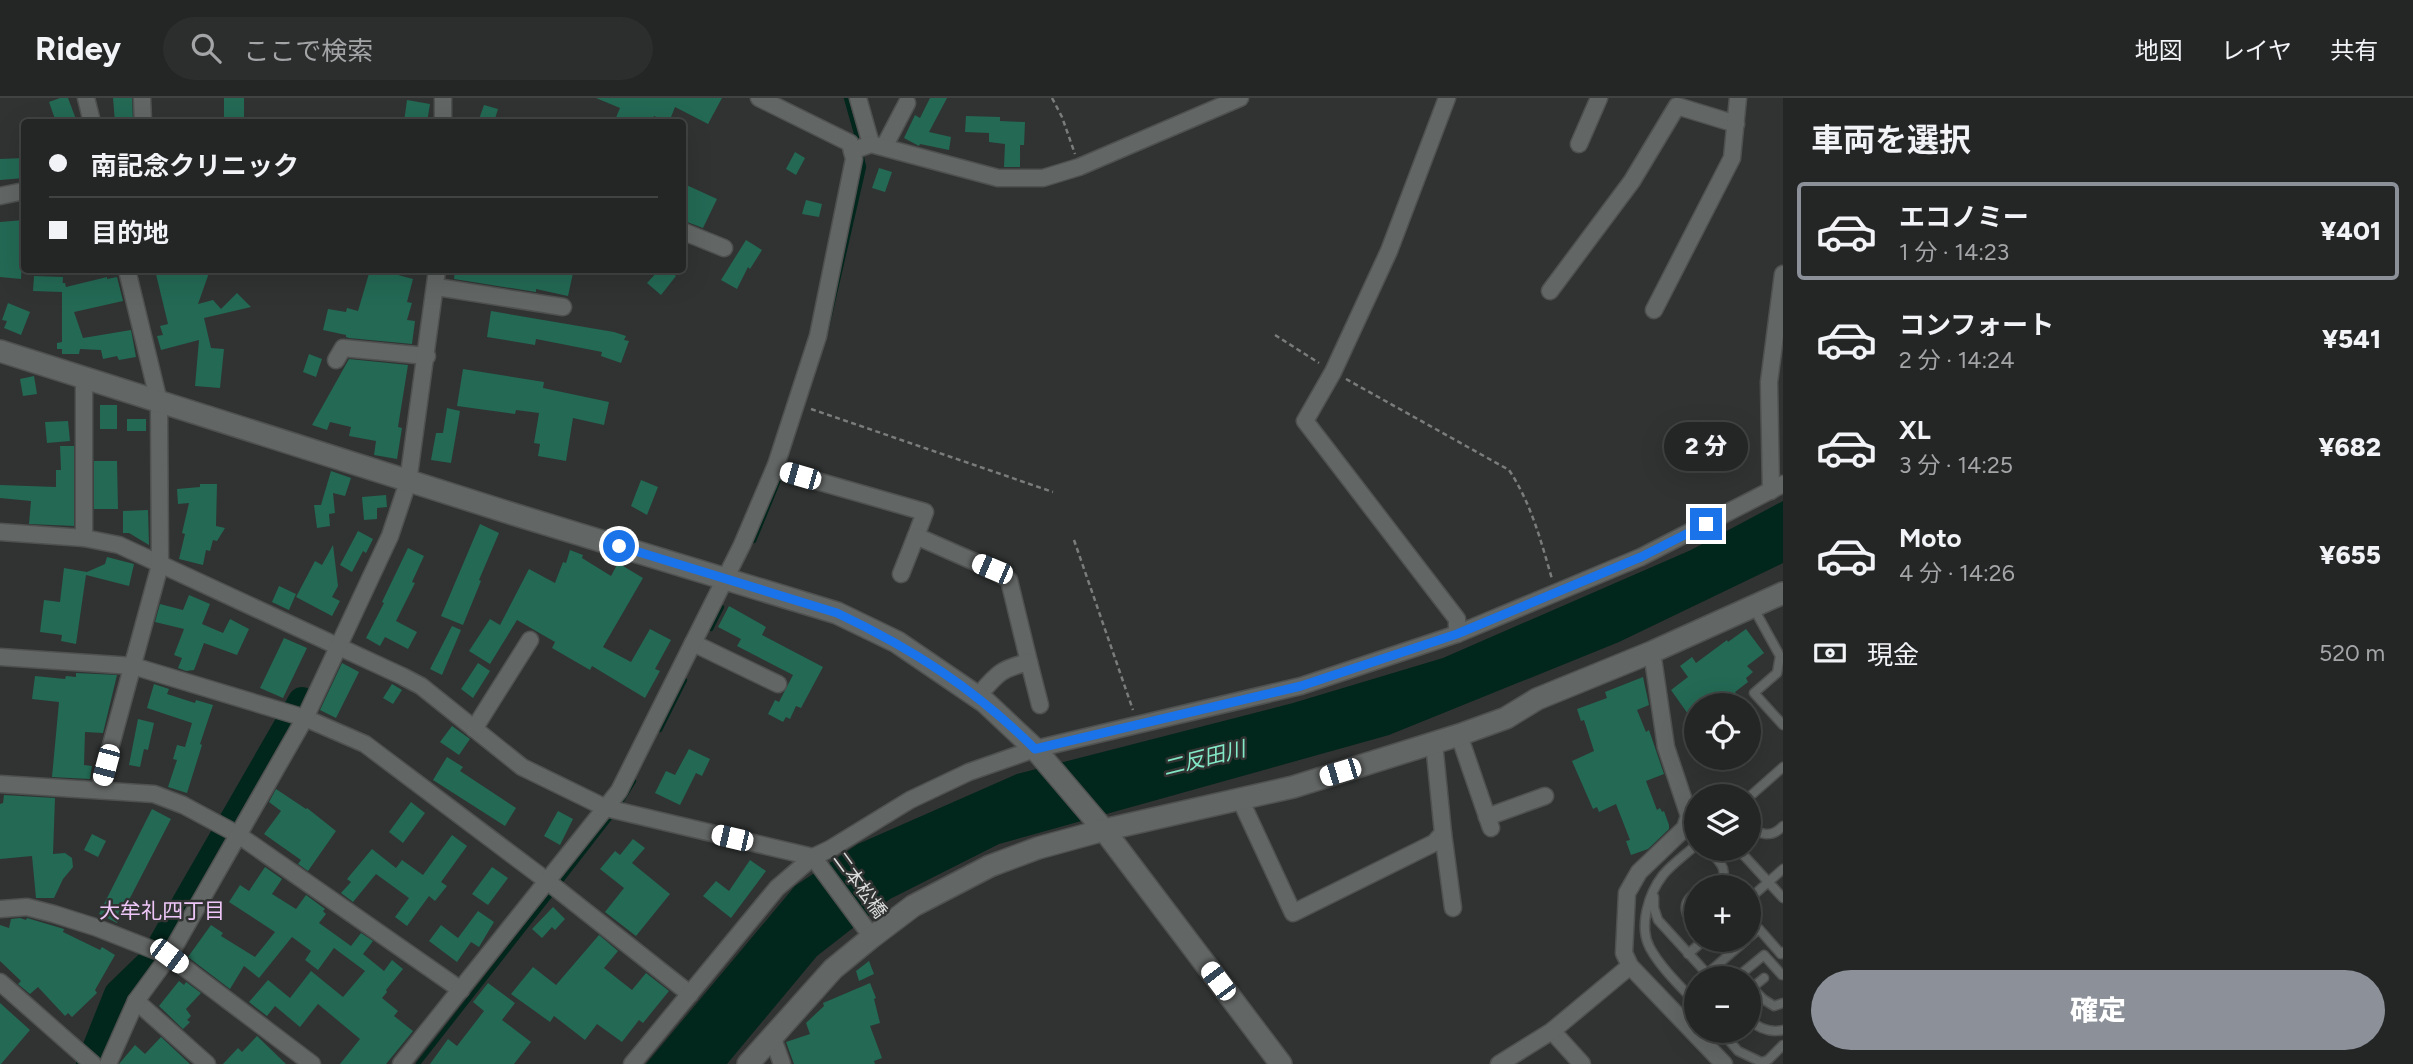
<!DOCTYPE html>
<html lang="ja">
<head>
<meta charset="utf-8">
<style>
	body { margin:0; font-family:Figtree,"Noto Sans JP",sans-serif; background:#2c2e2e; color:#f1f3f6; height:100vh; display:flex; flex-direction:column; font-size:26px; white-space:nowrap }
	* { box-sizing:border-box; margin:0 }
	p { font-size:23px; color:#a3a5a7 }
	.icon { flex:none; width:38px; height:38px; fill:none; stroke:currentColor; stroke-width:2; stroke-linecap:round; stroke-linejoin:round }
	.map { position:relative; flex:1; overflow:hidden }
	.details { display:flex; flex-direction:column; background:#242626; width:630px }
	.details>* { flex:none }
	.banner { position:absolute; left:21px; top:21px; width:665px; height:154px; border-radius:7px; box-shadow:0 7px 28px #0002,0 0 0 2px #414343; display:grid; align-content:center; height:154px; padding:0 28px; background:#242626 }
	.controls { position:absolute; left:1684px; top:595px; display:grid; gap:14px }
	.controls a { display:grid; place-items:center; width:77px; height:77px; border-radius:50%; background:#242626; box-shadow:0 7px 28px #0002,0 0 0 2px #414343; font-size:35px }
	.end { position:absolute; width:32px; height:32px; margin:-16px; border:9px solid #1a73e8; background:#fff; box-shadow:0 0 0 4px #fff }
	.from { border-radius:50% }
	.bubble { position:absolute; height:49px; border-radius:24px; background:#242626; box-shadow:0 7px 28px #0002,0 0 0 2px #414343; font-size:23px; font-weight:800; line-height:49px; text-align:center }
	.car { position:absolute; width:21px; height:42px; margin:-21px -10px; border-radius:9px; box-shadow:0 0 5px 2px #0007; background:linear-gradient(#fff 24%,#345 0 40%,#fff 0 76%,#345 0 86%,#fff 0) }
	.banner b { display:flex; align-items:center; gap:24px; height:66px; font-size:26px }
	.banner b+b { border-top:2px solid #414343 }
	.banner i { width:18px; height:18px; background:#f1f3f6 }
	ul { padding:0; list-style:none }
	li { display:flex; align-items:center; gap:21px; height:98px; margin:0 14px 10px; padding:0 14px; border:4px solid transparent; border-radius:7px }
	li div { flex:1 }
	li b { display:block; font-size:26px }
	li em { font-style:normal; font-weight:800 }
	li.active { border-color:#8c9099 }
	li>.icon { width:63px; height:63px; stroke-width:1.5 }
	h2 { padding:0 28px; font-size:32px; line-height:84px }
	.pay { display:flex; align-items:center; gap:18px; height:77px; padding:0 28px; font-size:26px }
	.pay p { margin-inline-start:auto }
	.primary-button { display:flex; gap:14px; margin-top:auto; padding:14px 28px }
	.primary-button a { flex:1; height:80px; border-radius:42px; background:#8c9099; color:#fff; font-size:28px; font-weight:800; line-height:80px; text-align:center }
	header { display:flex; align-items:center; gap:42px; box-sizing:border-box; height:98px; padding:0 35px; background:#242626; border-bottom:2px solid #414343 }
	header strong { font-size:33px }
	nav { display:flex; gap:38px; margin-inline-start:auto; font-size:24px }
	.search { width:490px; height:63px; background:#2c2e2e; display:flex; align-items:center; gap:18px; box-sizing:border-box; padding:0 24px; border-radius:38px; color:#a3a5a7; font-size:26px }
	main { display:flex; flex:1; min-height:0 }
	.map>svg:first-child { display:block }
</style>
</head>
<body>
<header>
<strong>Ridey</strong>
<div class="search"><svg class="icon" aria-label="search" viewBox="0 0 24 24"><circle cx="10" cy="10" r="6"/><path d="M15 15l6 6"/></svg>ここで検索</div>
<nav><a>地図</a><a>レイヤ</a><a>共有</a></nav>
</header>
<main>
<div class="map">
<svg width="1783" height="966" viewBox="0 0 1783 966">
	<rect width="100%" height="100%" fill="#303332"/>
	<path fill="#01261b" d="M1783,403V465L1619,544L1389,637L999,746L890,801L817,858L727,966H646L795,788L858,746L1017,676L1293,605L1443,560L1691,452Z"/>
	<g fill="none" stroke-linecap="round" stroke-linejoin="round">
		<g stroke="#01261b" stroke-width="4.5">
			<path d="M846,0L859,46"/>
			<path d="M826,234L864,69L861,55"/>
			<path d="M754,443L779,382"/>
			<path d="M711,531L722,509"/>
			<path d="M660,632L685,582"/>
			<path d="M618,709L634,683"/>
			<path d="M558,787L613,716"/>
			<path d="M418,966L553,794"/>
		</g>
		<path stroke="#01261b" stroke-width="28" d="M90,966L118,896L153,862L302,603"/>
	</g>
	<g fill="#236954">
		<path d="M60,0H68L77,24H56L49,4Z"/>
		<path d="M113,0H132L133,24H115Z"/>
		<rect x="224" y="0" width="20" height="24"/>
		<path d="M596,0H722L708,26L675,9L669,24L654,18L651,24H622L615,22L620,10Z"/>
		<path d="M930,0H947L929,34L951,39L949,52L920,46L919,48L904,40L915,17L920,20Z"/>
		<path d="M407,2L430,6L427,24H404Z"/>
		<path d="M484,7L498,11L494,24H478Z"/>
		<path d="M966,18L1000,19V23L1025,24L1024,47H1020V69H1004L1005,46L989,44V35L965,34Z"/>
		<path d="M795,54L805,60L796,77L786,71Z"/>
		<path d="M24,60V80L0,82V61Z"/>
		<path d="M879,70L892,74L885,94L872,90Z"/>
		<path d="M682,85L717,101L703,130L682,122Z"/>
		<path d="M806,102L822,106L819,119L802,116Z"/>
		<path d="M24,122L21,181L0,179V124Z"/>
		<path d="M746,142L762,152L750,171L748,169L737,191L721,182Z"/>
		<path d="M155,172H210L198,206L213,202L221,211L237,195L251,209L204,220L211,250L224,251L220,290L195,288L199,242L161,252L157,238L163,237L160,228L168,226Z"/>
		<path d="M370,172H388L387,174L413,181L407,204L412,205L407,222L415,223L412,246L349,240L346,239V237L323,232L328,211L346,214L347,210L358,213Z"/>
		<path d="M455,172H559L573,175L568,198L536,191V194L454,181Z"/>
		<path d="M659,172H669L676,178L661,197L647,185Z"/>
		<path d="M34,178L63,179L62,194L33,193Z"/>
		<path d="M107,179V181L117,179L123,203L74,214L83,240L131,232L136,259L119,262L117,258L103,261L101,252L80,251L79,256H62V251H57V245L62,244V185H65L66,189Z"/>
		<path d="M8,205L30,214L21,237L4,230L7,223L2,222Z"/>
		<path d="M491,213L614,234L626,238L624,242L629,243L621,265L601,258L602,254L536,241L535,247L487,239Z"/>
		<path d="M309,256L322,261L316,279L303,274Z"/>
		<path d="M349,261L408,267L398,329L402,330L397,361L374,357L376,343L349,338L351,329L330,324L327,332L312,327Z"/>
		<path d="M463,271L544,284L543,290L609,304L604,327L573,320L566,363L538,358L540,346L534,345L539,315L516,312L515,316L457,308Z"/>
		<path d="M34,278L37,296L23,298L20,281Z"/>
		<rect x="100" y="307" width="17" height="24"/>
		<path d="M447,310L460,313L451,365L431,362L436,335H443Z"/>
		<rect x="127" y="321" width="19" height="12"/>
		<path d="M68,323L70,343L47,345L45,324Z"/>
		<path d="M60,348H74V428L29,426L31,403L0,400V387L56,389V372H61Z"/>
		<path d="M94,363H117L118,411H94Z"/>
		<path d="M331,373L351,380L345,398L333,395L335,415L329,416L330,428L317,430L314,407H321Z"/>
		<path d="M641,382L658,389L647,417L631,408Z"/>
		<path d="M200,386H217L216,428L225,430L217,443L213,442L210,453L206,452L203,467L179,461L185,436L182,435L189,405L178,406L177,391L200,389Z"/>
		<path d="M386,397L387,409L377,410V421L364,422L362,399Z"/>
		<path d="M148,412L149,447L129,435H123V413Z"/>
		<path d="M480,426L499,435L479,482L481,483L463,527L441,518Z"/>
		<path d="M358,433L373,441L366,455L363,453L352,474L340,467Z"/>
		<path d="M333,447L338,488L332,499L340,503L332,518L296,499L315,463L322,467Z"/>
		<path d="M408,450L424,458L412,484L415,485L396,523L417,534L408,551L385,539L380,548L366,540L384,505L382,504Z"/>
		<path d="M570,452L583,457L582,460L611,478L618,465L643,480L603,549L631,564L650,531L671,542L655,571L660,573L645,600L592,568L590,572L552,550L555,544L517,522L490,566L469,553L490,521L500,527L529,471L555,485L563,464L566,465Z"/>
		<path d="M107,459L134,466L129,488L86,477L76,546L61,543L62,537L40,534L44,502L60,504L64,470L87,474L105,466Z"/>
		<path d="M279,488L296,496L289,512L272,504Z"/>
		<path d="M189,497L210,506L202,526L223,535L230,521L249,531L237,557L204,545L194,572L186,573L178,570L182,560L174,557L184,531L155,524L160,506L183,512Z"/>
		<path d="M729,508L766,529L762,537L823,569L801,610L796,608L790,621L786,619L783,624L768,616L775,602L779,604L793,577L737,548L741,541L718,529Z"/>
		<path d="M452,528L461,532L442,577L430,571Z"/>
		<path d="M1746,531L1764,555L1747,568L1753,574L1746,580L1748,584L1735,594L1745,607H1696V610L1688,616L1671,592L1688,579L1680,568L1692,559L1696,565L1727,542L1728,544Z"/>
		<path d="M284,540L307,550L283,600L260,590Z"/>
		<path d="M342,565L359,574L336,620L320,612Z"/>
		<path d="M478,565L490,573L473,600L461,591Z"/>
		<path d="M76,575L117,577L103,635L85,634L84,667L92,668L90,681L52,679L59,604L32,601L35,578L65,581L66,578L76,579Z"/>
		<path d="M1643,579L1649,607L1637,612L1646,634L1649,632L1664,676L1646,683L1657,712L1660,710L1662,714L1664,713L1669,727V731L1648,751L1631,757L1626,743L1630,742L1616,706L1599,714L1597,709L1593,711L1572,663L1594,653L1584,622L1581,623L1577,611L1607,600L1605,594Z"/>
		<path d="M154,586L169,591L167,596L195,605L196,602L213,607L200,646L202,647L187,695L168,689L177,662L173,661L177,647L185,649L192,625L147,610Z"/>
		<path d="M392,586L402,592L393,606L383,600Z"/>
		<path d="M138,621L154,625L148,652L144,651L140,669L129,667Z"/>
		<path d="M452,628L470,641L459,657L440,644Z"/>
		<path d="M689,651L710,661L702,678L696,675L680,707L655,695L666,673L675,677Z"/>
		<path d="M447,659L463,669L460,673L516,710L505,728L433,682Z"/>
		<path d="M276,691L306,711L307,710L336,733L308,773L298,766L301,762L264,736L281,713L269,704Z"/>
		<path d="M4,697L55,700L53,756L65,755L72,760L73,769L63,781L54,800H36L32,758L0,761V706L3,705Z"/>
		<path d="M411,704L425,715L403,745L389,734Z"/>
		<path d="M152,711L171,721L117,825L99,816Z"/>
		<path d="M558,713L573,721L560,747L544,738Z"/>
		<path d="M92,736L106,743L98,759L84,752Z"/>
		<path d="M452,737L467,748L441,784L447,788L435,803L429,798L407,828L395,819L409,800L376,776L353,804L341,795L351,784L347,781L372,751L396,770L402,762L423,777Z"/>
		<path d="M633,741L645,750L632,765L670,796L636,838L605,814L624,790L600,771L615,753L620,757Z"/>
		<path d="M750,762L766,773L731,820L703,798L716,783L729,793Z"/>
		<path d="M265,769L282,781L272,796L296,811L306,797L325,811L323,813L326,816L319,825L351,848L361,835L373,843L363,856L384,873L392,862L403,871L386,892L387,894L382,900L398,913L394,918L413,933L386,966H340L360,941L318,906L300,929L275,908L267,918L249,904L268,882L290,900L311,873L343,899L365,873L334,850L318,872L305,862L311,853L292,839L259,880L244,868L230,891L188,859L211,827L223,835L221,838L255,859L275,834L229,804L240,787L249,793Z"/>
		<path d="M492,769L508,780L488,807L472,796Z"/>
		<path d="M553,809L565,821L555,832L552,829L542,840L532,831Z"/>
		<path d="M478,813L494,824L479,849L471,844L457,864L429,843L441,827L458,840Z"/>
		<path d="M20,820L26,822L27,820L64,831L63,834L100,852L102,849L115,857L95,892L97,895L72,919L68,915L65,918L38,889L30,896L18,886L21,883L0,863V827L9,830L11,821Z"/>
		<path d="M599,837L618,853L604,870L632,892L646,875L669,893L643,925L639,922L622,944L597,926L585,942L554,918L550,924L511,896L533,869L556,887Z"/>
		<path d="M869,863L874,876L859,883L856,873Z"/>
		<path d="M179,883L184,887L186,884L201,895L186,911L191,918L187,922L190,924L183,931L159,908Z"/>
		<path d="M488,885L515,905L502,922L531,944L514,966H430L448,941L457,948L484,913L473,904Z"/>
		<path d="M870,885L876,900L874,901L880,925L870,928L882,960L874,963L875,966H794L786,944L810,936L806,925L824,908L823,905Z"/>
		<path d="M0,905L30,932L1,966H0Z"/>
		<path d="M257,938L286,966H223L238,950L242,954Z"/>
		<path d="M161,939L190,966H119L135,947L145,956Z"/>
	</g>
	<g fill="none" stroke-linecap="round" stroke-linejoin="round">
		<defs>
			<g id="lane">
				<path d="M1753,509L1780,558L1777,575L1754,595L1783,627"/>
				<path d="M1748,700L1783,669"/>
				<path d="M1748,726C1759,738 1772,740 1783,728"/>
				<path d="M1696,747C1685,757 1672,766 1663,777C1649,795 1638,828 1650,850C1661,870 1680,888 1696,905"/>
				<path d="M1708,751C1720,764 1731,773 1718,789"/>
				<path d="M1738,751L1783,800"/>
				<path d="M1696,795C1680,805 1685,818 1696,830"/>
				<path d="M1654,799V810L1658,822L1711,880"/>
				<path d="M1748,802L1783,771"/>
				<path d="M1748,840L1759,831L1781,856L1783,854"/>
				<path d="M1688,856L1704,842"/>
				<path d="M1707,876L1746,842"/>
				<path d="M1736,880L1764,857L1782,877L1783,876"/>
				<path d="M1752,890L1763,901L1774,908L1783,905"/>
				<path d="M1748,893L1764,880"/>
				<path d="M1748,921C1758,930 1770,935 1783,932"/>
				<path d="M1721,933L1738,953L1761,964L1768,962L1783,947"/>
			</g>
			<g id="street">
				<path d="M86,0L92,24"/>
				<path d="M142,0L143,24"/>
				<path d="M858,0L871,46"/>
				<path d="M1447,0L1389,153L1333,274L1305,323L1457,521V536"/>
				<path d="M443,24V0"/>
				<path d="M1579,46L1599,0"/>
				<path d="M884,49L907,5"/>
				<path d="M852,53L871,46L998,80H1043L1079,69L1240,0"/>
				<path d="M0,98L24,93"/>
				<path d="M682,133L724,150"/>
				<path d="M437,189L563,209"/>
				<path d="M1550,193L1632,83L1677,8L1736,26"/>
				<path d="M1654,212L1732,60L1738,0"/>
				<path d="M336,262L343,250L427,258"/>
				<path d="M775,371L925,414L916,438"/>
				<path d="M1771,393L1769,284L1783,176"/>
				<path d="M0,434L84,440L119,447L402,578L421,588L522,669L606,710L813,759"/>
				<path d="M84,440V280"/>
				<path d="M901,476L916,438L991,471L1009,482L1029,564"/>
				<path d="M693,545L778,586"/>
				<path d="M1652,554L1666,649L1689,718L1685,730L1639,774L1627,795L1624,855L1630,868L1724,966"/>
				<path d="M0,559L133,568L305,620L365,646L547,783L690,896"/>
				<path d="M978,598C997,576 1000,571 1029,564L1040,607"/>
				<path d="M474,631L530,542"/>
				<path d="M1459,637L1491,730"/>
				<path d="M0,686L154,696L183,707L237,736L461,892"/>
				<path d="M99,691L160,467L159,304L127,172"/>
				<path d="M1240,701L1293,815L1434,745L1443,735L1434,645"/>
				<path d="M1487,719L1545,698"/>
				<path d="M1443,735L1453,810"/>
				<path d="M813,759L872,839"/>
				<path d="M0,811L27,809L54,816L95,829L169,858L312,966"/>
				<path d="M0,884L93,966"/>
				<path d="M136,903L207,966"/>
				<path d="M1552,933L1582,966"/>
				<path d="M772,938L782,966"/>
				<path d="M108,966L136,903L169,858L305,620L390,438L408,384L437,172"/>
				<path d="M401,966L619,693L742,447L776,367L818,238L854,61L850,45L759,0"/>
				<path d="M632,966L777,790L813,759L830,751L910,702L969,674L1035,651L1301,588L1457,536L1641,459L1783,386"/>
				<path d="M1499,966L1552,933L1630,868"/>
			</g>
			<g id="secondary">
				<path d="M0,253L513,416L837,515L897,544L985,604L1035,651L1104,732L1281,966"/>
				<path d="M748,966L833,871L872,839L913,808L990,768L1038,750L1104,732L1293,689L1459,637L1506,620L1537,601L1652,554L1783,495"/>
			</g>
		</defs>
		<use href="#lane" stroke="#4f5150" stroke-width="11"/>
		<use href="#street" stroke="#4f5150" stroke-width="19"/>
		<use href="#secondary" stroke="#4f5150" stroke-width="24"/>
		<g stroke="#797c7b" stroke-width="2.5" stroke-dasharray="5 3.5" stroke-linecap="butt">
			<path d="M1052,0L1062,19L1075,56"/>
			<path d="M1275,237L1319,265"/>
			<path d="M1346,281L1509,372C1531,405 1541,443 1552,481"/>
			<path d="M811,311L1053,394"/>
			<path d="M1074,442L1133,612"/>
		</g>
		<use href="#lane" stroke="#626664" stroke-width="8"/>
		<use href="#street" stroke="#626664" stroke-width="16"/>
		<use href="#secondary" stroke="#626664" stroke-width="21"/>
	</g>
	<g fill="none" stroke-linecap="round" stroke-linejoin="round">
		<path stroke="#1a73e8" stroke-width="9" d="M619,448L837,515C913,551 975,591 1035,651L1301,588L1457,536L1641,459L1706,426"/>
	</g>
	<g text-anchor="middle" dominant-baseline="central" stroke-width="5" stroke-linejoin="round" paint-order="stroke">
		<g font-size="19" fill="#dbdddc" stroke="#303332">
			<text transform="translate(860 787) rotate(54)">二本松橋</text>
		</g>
		<g font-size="21" font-style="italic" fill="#83e8c6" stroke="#303332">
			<text transform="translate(1204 660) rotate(-14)">二反田川</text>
		</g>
		<g font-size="21" fill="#eec6f8" stroke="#303332">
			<text x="162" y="812">大牟礼四丁目</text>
		</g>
	</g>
</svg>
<div class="controls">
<a><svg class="icon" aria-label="locate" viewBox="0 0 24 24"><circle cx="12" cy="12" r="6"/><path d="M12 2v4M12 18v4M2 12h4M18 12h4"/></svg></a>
<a><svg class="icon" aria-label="layers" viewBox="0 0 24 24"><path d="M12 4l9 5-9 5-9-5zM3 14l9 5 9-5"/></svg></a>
<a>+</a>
<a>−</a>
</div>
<i class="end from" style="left:619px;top:448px"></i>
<i class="end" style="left:1706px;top:426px"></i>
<div class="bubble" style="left:1664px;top:324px;width:84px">2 分</div>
<i class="car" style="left:800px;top:378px;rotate:286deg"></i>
<i class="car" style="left:992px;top:471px;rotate:293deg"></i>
<i class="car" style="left:106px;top:667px;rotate:195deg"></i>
<i class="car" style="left:1340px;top:674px;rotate:253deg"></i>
<i class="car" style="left:732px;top:740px;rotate:283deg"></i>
<i class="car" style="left:169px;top:858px;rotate:127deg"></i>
<i class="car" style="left:1218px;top:883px;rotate:323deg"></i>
<div class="banner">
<b><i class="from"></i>南記念クリニック</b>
<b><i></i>目的地</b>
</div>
</div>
<section class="details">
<h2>車両を選択</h2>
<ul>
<li class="active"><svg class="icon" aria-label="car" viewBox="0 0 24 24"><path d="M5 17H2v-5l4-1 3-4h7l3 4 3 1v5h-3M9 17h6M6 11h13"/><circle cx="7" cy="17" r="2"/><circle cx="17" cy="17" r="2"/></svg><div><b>エコノミー</b><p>1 分 · 14:23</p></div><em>¥401</em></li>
<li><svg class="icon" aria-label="car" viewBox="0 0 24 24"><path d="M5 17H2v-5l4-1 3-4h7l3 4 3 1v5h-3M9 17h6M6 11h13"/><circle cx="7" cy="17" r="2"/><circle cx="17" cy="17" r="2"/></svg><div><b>コンフォート</b><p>2 分 · 14:24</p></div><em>¥541</em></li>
<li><svg class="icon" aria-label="car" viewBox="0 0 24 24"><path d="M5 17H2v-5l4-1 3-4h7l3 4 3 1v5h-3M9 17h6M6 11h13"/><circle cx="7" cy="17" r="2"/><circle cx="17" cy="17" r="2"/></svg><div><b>XL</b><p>3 分 · 14:25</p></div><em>¥682</em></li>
<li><svg class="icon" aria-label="car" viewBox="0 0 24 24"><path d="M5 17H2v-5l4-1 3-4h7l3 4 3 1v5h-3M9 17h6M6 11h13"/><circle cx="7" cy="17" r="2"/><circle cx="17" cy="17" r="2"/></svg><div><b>Moto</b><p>4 分 · 14:26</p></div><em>¥655</em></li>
</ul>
<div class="pay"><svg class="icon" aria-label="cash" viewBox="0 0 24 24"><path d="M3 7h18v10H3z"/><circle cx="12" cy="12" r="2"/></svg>現金<p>520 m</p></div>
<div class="primary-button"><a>確定</a></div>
</section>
</main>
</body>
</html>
